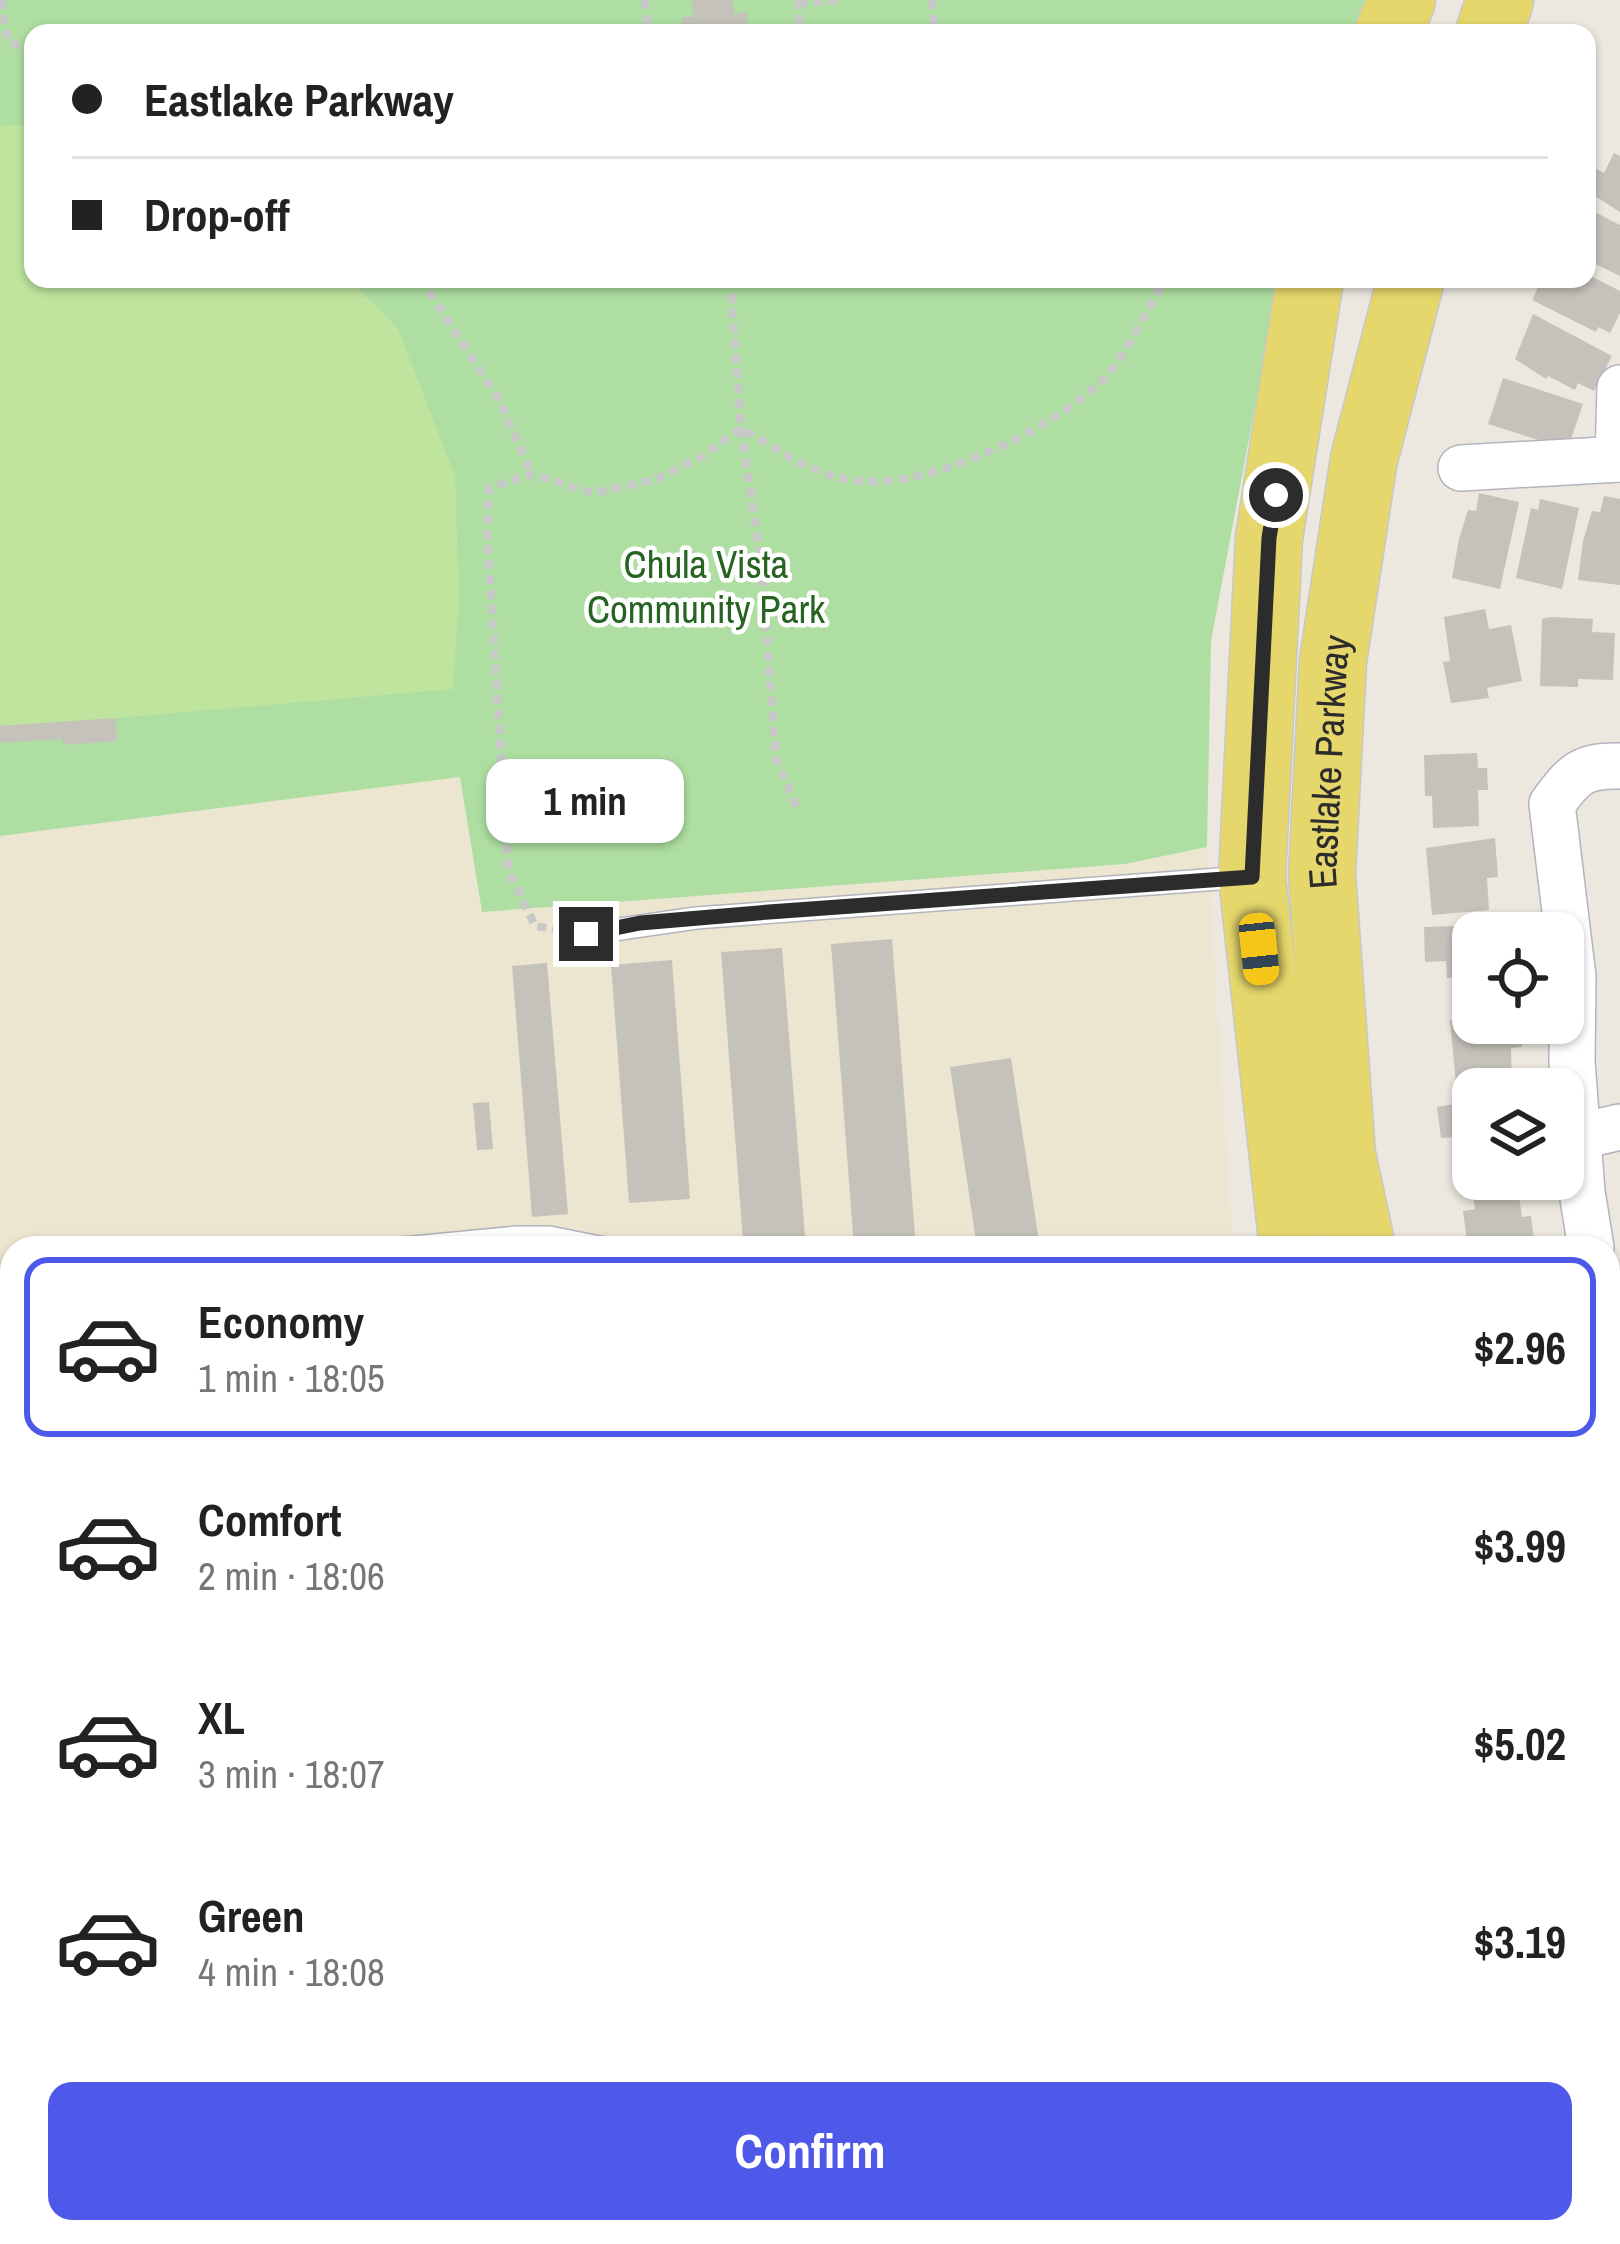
<!DOCTYPE html>
<html lang="en">
<head>
<meta charset="utf-8">
<style>
	body { margin:0; font-family:"Archivo Narrow",sans-serif; background:#f6f6f6; color:#222; height:100vh; display:flex; flex-direction:column; font-size:45px; white-space:nowrap }
	* { box-sizing:border-box; margin:0 }
	p { font-size:39px; color:#767676 }
	.icon { flex:none; width:66px; height:66px; fill:none; stroke:currentColor; stroke-width:2; stroke-linecap:round; stroke-linejoin:round }
	.map { position:relative; flex:1; overflow:hidden }
	.sheet { position:absolute; left:0px; top:1236px; width:1620px; height:1008px; display:flex; flex-direction:column; background:#fff; border-radius:36px 36px 0 0; box-shadow:0 3px 9px #0004 }
	.sheet>* { flex:none }
	.banner { position:absolute; left:24px; top:24px; width:1572px; height:264px; border-radius:24px; box-shadow:0 3px 9px #0004; display:grid; align-content:center; height:264px; padding:0 48px; background:#fff }
	.tools { position:absolute; left:1452px; top:912px; display:grid; gap:24px }
	.tools a { display:grid; place-items:center; width:132px; height:132px; border-radius:24px; background:#fff; box-shadow:0 3px 9px #0004; font-size:60px }
	.end { position:absolute; width:54px; height:54px; margin:-27px; border:15px solid #2c2c2c; background:#fff; box-shadow:0 0 0 6px #fff }
	.from { border-radius:50% }
	.bubble { position:absolute; height:84px; border-radius:24px; background:#fff; box-shadow:0 3px 9px #0004; font-size:39px; font-weight:700; line-height:84px; text-align:center }
	.car { position:absolute; width:36px; height:72px; margin:-36px -18px; border-radius:15px; box-shadow:0 0 9px 3px #0007; background:linear-gradient(#f5c518 24%,#345 0 40%,#f5c518 0 76%,#345 0 86%,#f5c518 0) }
	.banner b { display:flex; align-items:center; gap:42px; height:114px; font-size:45px }
	.banner b+b { border-top:3px solid #e0e0e0 }
	.banner i { width:30px; height:30px; background:#222 }
	ul { padding:21px 0 0; list-style:none }
	li { display:flex; align-items:center; gap:36px; height:180px; margin:0 24px 18px; padding:0 24px; border:6px solid transparent; border-radius:24px }
	li div { flex:1 }
	li b { display:block; font-size:45px }
	li em { font-style:normal; font-weight:700 }
	li.on { border-color:#4e59ea }
	li>.icon { width:108px; height:108px; stroke-width:1.5 }
	.button { display:flex; gap:24px; margin-top:auto; padding:24px 48px }
	.button a { flex:1; height:138px; border-radius:24px; background:#4e59ea; color:#fff; font-size:48px; font-weight:700; line-height:138px; text-align:center }
	.map>svg:first-child { display:block }
</style>
</head>
<body>
<div class="map">
<svg width="1620" height="2244" viewBox="0 0 1620 2244">
	<rect width="100%" height="100%" fill="#ece8e0"/>
	<path fill="#ece6d1" d="M460,776L483,912L1125,864L1207,847L1231,1219L1237,1248H12V2232H1395L1396,2244H0V836Z"/>
	<path fill="#aedea1" d="M0,0H1364L1352,33H33V279H1279L1211,641L1207,847L1125,864L482,912L460,777L0,836Z"/>
	<path fill="#bee49e" d="M33,125V279H350L398,329L455,476L459,598L453,689L0,728V126Z"/>
	<g fill="#c5c2bb">
		<path d="M692,0H733L734,14L747,12L748,33H683L682,17H693Z"/>
		<path d="M1614,153L1620,156V212L1587,191V164L1604,173Z"/>
		<path d="M1587,208L1620,225V276L1587,260Z"/>
		<path d="M1587,274L1620,291V313L1610,333L1598,327L1596,332L1532,300L1542,279H1587Z"/>
		<path d="M1533,314L1612,356L1594,391L1578,383L1575,390L1548,376L1546,379L1515,359Z"/>
		<path d="M1503,378L1583,404L1569,445L1557,446L1488,424Z"/>
		<path d="M1479,493L1519,502L1500,589L1452,578L1459,539L1468,510L1476,511Z"/>
		<path d="M1604,496L1620,499V585L1578,580L1583,541L1592,511L1600,512Z"/>
		<path d="M1540,499L1579,508L1562,589L1516,578L1531,508L1538,510Z"/>
		<path d="M1485,609L1489,629L1511,625L1522,681L1487,688L1489,698L1451,703L1443,662L1450,661L1444,617Z"/>
		<path d="M1550,617L1593,619L1592,632L1615,633L1613,680L1578,679V687L1540,686L1542,619Z"/>
		<path d="M115,718L117,741L63,745L62,739L0,743V726Z"/>
		<path d="M1477,753L1478,768H1487L1488,790H1478L1479,826L1433,828L1432,796H1425L1424,755Z"/>
		<path d="M1495,838L1498,877L1487,878L1489,910L1432,915L1426,848Z"/>
		<path d="M1513,924V933H1473V999H1460L1459,977L1447,978L1446,961L1425,962L1424,927Z"/>
		<path d="M892,939L916,1248H854L831,944Z"/>
		<path d="M782,948L805,1236L743,1241L721,952Z"/>
		<path d="M672,960L690,1199L629,1203L611,965Z"/>
		<path d="M547,963L568,1214L532,1217L512,966Z"/>
		<path d="M1450,1020L1521,1023L1522,1047L1511,1048L1512,1083L1456,1085Z"/>
		<path d="M1011,1058L1040,1248H977L950,1067Z"/>
		<path d="M1473,1101V1174H1468L1463,1142L1458,1143L1457,1137L1441,1138L1437,1107Z"/>
		<path d="M489,1102L493,1149L477,1150L473,1103Z"/>
		<path d="M1517,1182L1522,1217L1531,1216L1535,1248H1468L1463,1211L1475,1209L1472,1187Z"/>
		<path d="M1608,1557L1618,1587L1608,1589Z"/>
		<path d="M1608,1597L1620,1636V1676L1608,1680Z"/>
		<path d="M1620,1689V1764L1608,1768V1692Z"/>
		<path d="M1620,1868V1933L1608,1936V1908L1616,1905L1609,1871Z"/>
		<rect x="411" y="2232" width="113" height="12"/>
		<path d="M677,2232H825L826,2244H678Z"/>
		<path d="M273,2235L284,2244H200V2241Z"/>
	</g>
	<g fill="none" stroke-linecap="round" stroke-linejoin="round">
		<defs>
			<g id="lane">
				<path d="M586,934L696,918L1245,877"/>
				<path d="M403,1248L517,1237H549L605,1248"/>
				<path d="M0,1406L12,1385"/>
				<path d="M0,1680L12,1802"/>
				<path d="M36,2232L37,2244"/>
				<path d="M1175,2232L1176,2244"/>
			</g>
			<g id="street">
				<path d="M1618,459L1620,388"/>
				<path d="M1461,468L1620,459"/>
				<path d="M1577,1137L1620,1127"/>
				<path d="M1591,1248L1582,1192L1572,1062L1573,977L1552,804C1574,774 1582,765 1620,766"/>
				<path d="M1608,1322L1620,1375"/>
			</g>
			<path id="secondary" d="M1618,2244H1620"/>
			<g id="primary">
				<path d="M1388,33L1402,0"/>
				<path d="M1489,33L1500,0"/>
				<path d="M1293,1248L1252,877L1269,538L1310,279"/>
				<path id="s1" d="M1362,1248L1342,1155L1322,874L1333,661L1364,459L1411,279"/>
				<path d="M1454,2232L1455,2244"/>
				<path d="M1537,2232L1539,2244"/>
			</g>
		</defs>
		<use href="#lane" stroke="#b3b4be" stroke-width="24"/>
		<use href="#street" stroke="#b3b4be" stroke-width="48"/>
		<use href="#secondary" stroke="#b3b4be" stroke-width="66"/>
		<use href="#primary" stroke="#c8c8c8" stroke-width="69"/>
		<g stroke="#c8c8c8" stroke-width="8" stroke-dasharray="9 6" stroke-linecap="butt">
			<path d="M2,0L7,39L33,56"/>
			<path d="M645,0L648,33"/>
			<path d="M799,0L800,33"/>
			<path d="M932,0L935,33"/>
			<path d="M799,3L840,0"/>
			<path d="M421,279L499,400L532,474"/>
			<path d="M730,279L741,428L761,562L776,759L797,808"/>
			<path d="M561,930L535,926L508,869L487,531L489,488L532,474L593,493L654,480L702,457L741,428C778,450 814,476 858,481C929,490 1071,423 1114,367C1134,340 1147,307 1166,279"/>
		</g>
		<use href="#lane" stroke="#fff" stroke-width="21"/>
		<use href="#street" stroke="#fff" stroke-width="45"/>
		<use href="#secondary" stroke="#fff" stroke-width="63"/>
		<use href="#primary" stroke="#e5d76c" stroke-width="66"/>
	</g>
	<g fill="none" stroke-linecap="round" stroke-linejoin="round">
		<path stroke="#2c2c2c" stroke-width="15" d="M586,934L640,923L769,912L1252,877L1269,538L1276,495"/>
	</g>
	<g text-anchor="middle" dominant-baseline="central" stroke-width="9" stroke-linejoin="round" paint-order="stroke">
		<g font-size="39" fill="#276421" stroke="#fff">
			<text x="706" y="564">Chula Vista<tspan x="706" dy="45">Community Park</tspan></text>
		</g>
		<g font-size="39" fill="#2c2c2c" stroke="#fff">
			<text stroke="none"><textPath href="#s1" startOffset="489">Eastlake Parkway</textPath></text>
		</g>
	</g>
</svg>
<div class="tools">
<a><svg class="icon" aria-label="locate" viewBox="0 0 24 24"><circle cx="12" cy="12" r="6"/><path d="M12 2v4M12 18v4M2 12h4M18 12h4"/></svg></a>
<a><svg class="icon" aria-label="layers" viewBox="0 0 24 24"><path d="M12 4l9 5-9 5-9-5zM3 14l9 5 9-5"/></svg></a>
</div>
<i class="end from" style="left:1276px;top:495px"></i>
<i class="end" style="left:586px;top:934px"></i>
<div class="bubble" style="left:486px;top:759px;width:198px">1 min</div>
<i class="car" style="left:1259px;top:949px;rotate:174deg"></i>
<div class="banner">
<b><i class="from"></i>Eastlake Parkway</b>
<b><i></i>Drop-off</b>
</div>
<section class="sheet">
<ul>
<li class="on"><svg class="icon" aria-label="car" viewBox="0 0 24 24"><path d="M5 17H2v-5l4-1 3-4h7l3 4 3 1v5h-3M9 17h6M6 11h13"/><circle cx="7" cy="17" r="2"/><circle cx="17" cy="17" r="2"/></svg><div><b>Economy</b><p>1 min · 18:05</p></div><em>$2.96</em></li>
<li><svg class="icon" aria-label="car" viewBox="0 0 24 24"><path d="M5 17H2v-5l4-1 3-4h7l3 4 3 1v5h-3M9 17h6M6 11h13"/><circle cx="7" cy="17" r="2"/><circle cx="17" cy="17" r="2"/></svg><div><b>Comfort</b><p>2 min · 18:06</p></div><em>$3.99</em></li>
<li><svg class="icon" aria-label="car" viewBox="0 0 24 24"><path d="M5 17H2v-5l4-1 3-4h7l3 4 3 1v5h-3M9 17h6M6 11h13"/><circle cx="7" cy="17" r="2"/><circle cx="17" cy="17" r="2"/></svg><div><b>XL</b><p>3 min · 18:07</p></div><em>$5.02</em></li>
<li><svg class="icon" aria-label="car" viewBox="0 0 24 24"><path d="M5 17H2v-5l4-1 3-4h7l3 4 3 1v5h-3M9 17h6M6 11h13"/><circle cx="7" cy="17" r="2"/><circle cx="17" cy="17" r="2"/></svg><div><b>Green</b><p>4 min · 18:08</p></div><em>$3.19</em></li>
</ul>
<div class="button"><a>Confirm</a></div>
</section>
</div>
</body>
</html>
